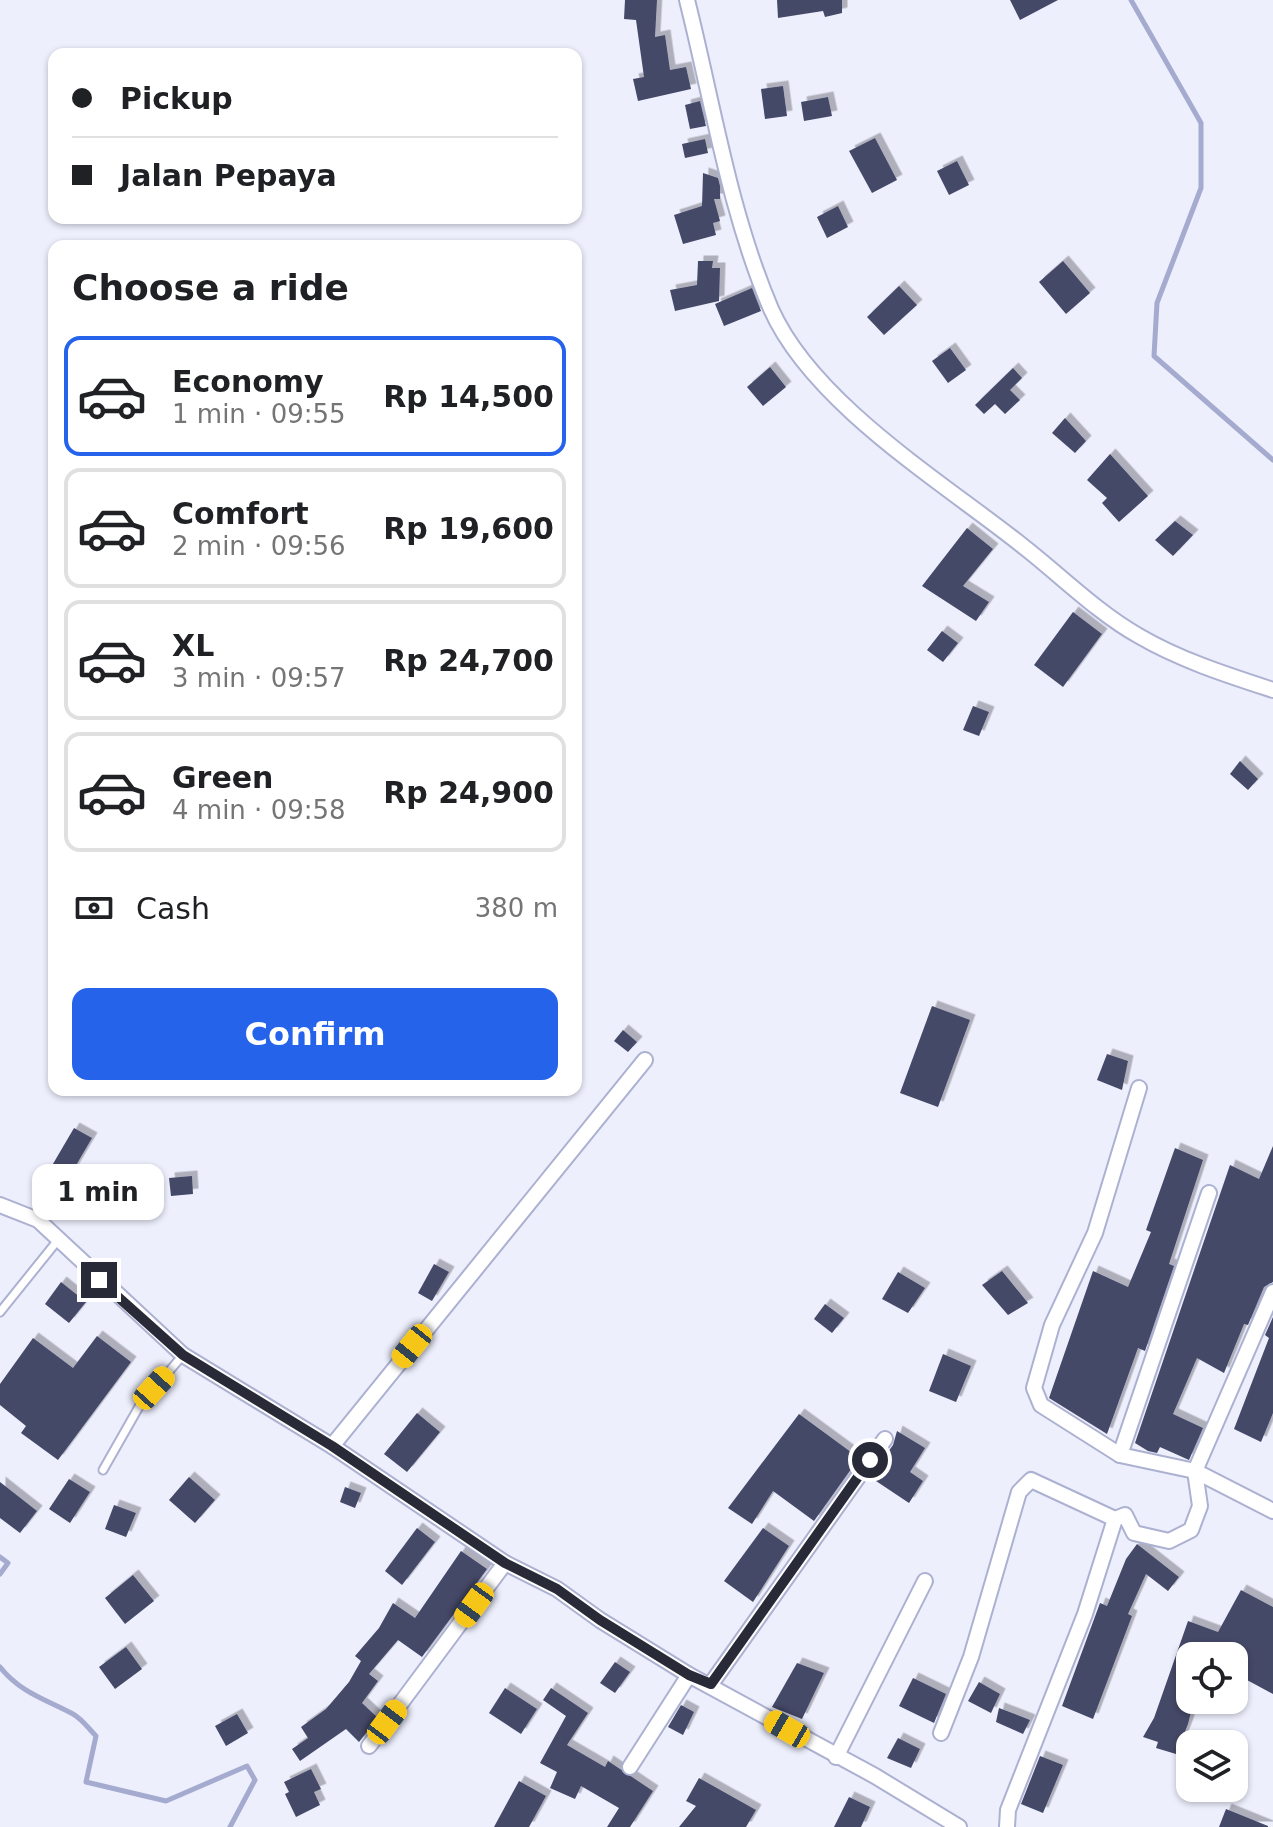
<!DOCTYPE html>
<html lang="en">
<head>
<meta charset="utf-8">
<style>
	body { margin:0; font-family:"DejaVu Sans",sans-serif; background:#f2f2f2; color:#202124; height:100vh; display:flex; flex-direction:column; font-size:30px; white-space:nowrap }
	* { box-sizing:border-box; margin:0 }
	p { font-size:26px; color:#757577 }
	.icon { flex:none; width:44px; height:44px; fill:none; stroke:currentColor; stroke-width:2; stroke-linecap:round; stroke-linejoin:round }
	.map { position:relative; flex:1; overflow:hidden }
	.side { position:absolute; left:48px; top:240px; width:534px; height:856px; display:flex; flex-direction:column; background:#fff; border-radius:16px; box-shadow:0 2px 6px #0004 }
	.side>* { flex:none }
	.top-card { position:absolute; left:48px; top:48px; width:534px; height:176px; border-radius:16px; box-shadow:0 2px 6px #0004; display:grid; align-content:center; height:176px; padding:0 24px; background:#fff }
	.fabs { position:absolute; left:1176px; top:1642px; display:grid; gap:16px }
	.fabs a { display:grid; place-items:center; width:72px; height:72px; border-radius:16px; background:#fff; box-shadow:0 2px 6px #0004; font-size:40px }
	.end { position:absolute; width:36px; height:36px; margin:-18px; border:10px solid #282a37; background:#fff; box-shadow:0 0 0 4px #fff }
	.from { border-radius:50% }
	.bubble { position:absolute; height:56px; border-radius:16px; background:#fff; box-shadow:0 2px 6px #0004; font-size:26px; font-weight:800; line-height:56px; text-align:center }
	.car { position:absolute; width:24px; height:48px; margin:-24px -12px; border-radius:10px; box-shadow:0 0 6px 2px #0007; background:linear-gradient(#f5c518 24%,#345 0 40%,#f5c518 0 76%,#345 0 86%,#f5c518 0) }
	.top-card b { display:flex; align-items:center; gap:28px; height:76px; font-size:30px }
	.top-card b+b { border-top:2px solid #e0e0e0 }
	.top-card i { width:20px; height:20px; background:#202124 }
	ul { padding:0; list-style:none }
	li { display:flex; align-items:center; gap:24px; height:120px; margin:0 16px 12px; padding:0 8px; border:4px solid #e0e0e0; border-radius:16px }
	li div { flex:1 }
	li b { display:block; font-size:30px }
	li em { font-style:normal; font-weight:800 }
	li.selected { border-color:#2563eb }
	li>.icon { width:72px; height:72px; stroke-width:1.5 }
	h2 { padding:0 24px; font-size:36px; line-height:96px }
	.pay { display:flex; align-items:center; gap:20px; height:88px; padding:0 24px; font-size:30px }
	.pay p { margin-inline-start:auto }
	.cta { display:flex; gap:16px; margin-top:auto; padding:16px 24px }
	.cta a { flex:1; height:92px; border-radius:16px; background:#2563eb; color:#fff; font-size:32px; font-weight:800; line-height:92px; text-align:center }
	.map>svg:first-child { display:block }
</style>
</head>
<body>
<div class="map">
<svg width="1273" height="1827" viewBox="0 0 1273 1827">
	<defs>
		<filter id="shadow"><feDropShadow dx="5.5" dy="-5.5" stdDeviation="0" flood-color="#0004"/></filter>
	</defs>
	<rect width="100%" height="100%" fill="#edeffd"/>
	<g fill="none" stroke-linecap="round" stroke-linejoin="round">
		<g stroke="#a5aacf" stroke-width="5">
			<path d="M1131,0L1201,123V188L1157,303L1154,356L1273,460"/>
			<path d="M0,1557L8,1563L0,1574"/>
			<path d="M0,1667C21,1693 45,1699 73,1714C82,1719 89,1729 96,1736L86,1782L166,1801L247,1766L255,1780L230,1827"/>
		</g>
	</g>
	<g fill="#454868" filter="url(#shadow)">
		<path d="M625,0H657L655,37L665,35L670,70L686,67L691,89L638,101L633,79L644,77L636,20L624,19Z"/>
		<path d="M777,0H842V13L825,17L823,11L778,18Z"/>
		<path d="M1010,0H1058L1020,20Z"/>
		<path d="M783,86L787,116L765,119L761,89Z"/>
		<path d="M828,97L832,116L804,121L801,102Z"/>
		<path d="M700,101L706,126L690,129L685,105Z"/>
		<path d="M875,138L897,180L872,193L849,151Z"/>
		<path d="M705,139L708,153L685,158L682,144Z"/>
		<path d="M957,161L969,185L949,195L937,171Z"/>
		<path d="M703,173L718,178L720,186V199H714L720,221L713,223L716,235L683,244L674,215L702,206Z"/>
		<path d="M838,206L848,227L827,238L817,217Z"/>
		<path d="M698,261H713L712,268H720L719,301L675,311L670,290L697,285Z"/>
		<path d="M1063,261L1090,293L1066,314L1039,282Z"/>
		<path d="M899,286L917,305L884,335L867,317Z"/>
		<path d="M752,288L761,311L724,326L715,304Z"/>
		<path d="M950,348L966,370L948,383L932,361Z"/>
		<path d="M770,367L786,387L763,406L747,387Z"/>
		<path d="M1013,368L1022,378L1010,390L1020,400L1005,414L995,404L984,414L975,405Z"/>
		<path d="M1065,418L1086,441L1075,453L1052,433Z"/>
		<path d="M1110,454L1148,496L1119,522L1102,503L1107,498L1087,480Z"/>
		<path d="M1175,521L1193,535L1173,556L1155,540Z"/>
		<path d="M967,528L993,549L963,586L989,602L976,621L922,586Z"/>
		<path d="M1073,612L1102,634L1063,687L1034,665Z"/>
		<path d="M942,631L958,643L943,662L927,650Z"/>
		<path d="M973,706L989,712L979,736L963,730Z"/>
		<path d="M1240,761L1258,779L1248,790L1230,774Z"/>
		<path d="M932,1006L970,1020L938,1107L900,1093Z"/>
		<path d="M623,1030L637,1042L628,1052L614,1041Z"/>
		<path d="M1107,1054L1128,1061L1122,1090L1097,1080Z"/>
		<path d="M74,1128L92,1138L68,1179L50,1169Z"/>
		<path d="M1273,1146V1282L1264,1287L1248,1325L1244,1324L1224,1373L1197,1358L1173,1414L1203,1428L1189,1460L1160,1447L1157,1453L1148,1451L1135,1443L1230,1165L1259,1179Z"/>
		<path d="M1175,1148L1203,1160L1169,1264L1174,1266L1145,1351L1138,1348L1107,1434L1049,1398L1093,1271L1128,1287L1151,1232L1146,1230Z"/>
		<path d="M192,1176L193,1194L171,1196L169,1178Z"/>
		<path d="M434,1264L449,1272L432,1301L418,1293Z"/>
		<path d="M1002,1271L1028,1303L1008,1315L982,1285Z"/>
		<path d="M898,1272L925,1288L908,1313L882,1299Z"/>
		<path d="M61,1282L86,1302L69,1323L45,1304Z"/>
		<path d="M825,1304L844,1318L832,1333L814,1319Z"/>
		<path d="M1273,1317V1413L1261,1442L1234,1429L1269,1338L1265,1335Z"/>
		<path d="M97,1336L131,1362L58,1460L21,1433L26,1426L0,1405V1384L33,1338L73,1368Z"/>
		<path d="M943,1354L971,1366L956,1402L929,1391Z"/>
		<path d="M417,1413L440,1432L407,1472L384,1454Z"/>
		<path d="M799,1414L859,1458L814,1521L773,1491L752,1524L728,1508Z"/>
		<path d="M897,1431L925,1448L910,1472L923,1481L909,1503L870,1477L893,1445Z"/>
		<path d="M189,1477L215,1500L195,1523L169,1500Z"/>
		<path d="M69,1479L90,1492L70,1523L49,1509Z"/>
		<path d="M0,1482L37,1511L20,1533L0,1518Z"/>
		<path d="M345,1487L361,1493L355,1508L340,1502Z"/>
		<path d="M114,1505L136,1513L126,1537L105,1529Z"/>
		<path d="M417,1528L435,1542L402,1585L385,1571Z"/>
		<path d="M763,1528L789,1546L753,1602L724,1581Z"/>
		<path d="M1137,1544L1179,1577L1168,1591L1146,1574L1128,1614L1132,1616L1093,1719L1062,1706L1100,1603L1107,1606L1126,1559Z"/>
		<path d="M461,1551L487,1569L422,1657L398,1640L369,1674L378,1681L362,1703L378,1718L363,1737L359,1742L346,1729L300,1761L292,1749L308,1738L301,1727L326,1709L349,1682L361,1661L355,1656L379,1628L393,1603L415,1618Z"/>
		<path d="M133,1575L154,1601L125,1624L105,1598Z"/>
		<path d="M1241,1590L1273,1607V1694L1234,1673V1656H1190V1700H1194L1188,1724L1176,1754L1156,1748L1158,1742L1143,1737L1154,1718L1188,1621L1218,1632Z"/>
		<path d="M126,1647L142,1669L115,1689L99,1667Z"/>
		<path d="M615,1662L630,1672L615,1693L600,1683Z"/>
		<path d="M797,1663L824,1673L802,1719L772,1707Z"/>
		<path d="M913,1678L946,1694L934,1723L899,1706Z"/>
		<path d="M979,1682L1000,1694L991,1713L968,1701Z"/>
		<path d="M505,1688L537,1709L521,1734L489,1713Z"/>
		<path d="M551,1688L588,1713L567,1745L605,1767L608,1761L653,1791L630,1827H607L619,1808L581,1786L575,1799L550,1788L557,1772L540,1763L566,1716L543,1700Z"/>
		<path d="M681,1705L694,1712L683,1735L668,1727Z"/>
		<path d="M999,1708L1030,1720L1023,1734L996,1722Z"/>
		<path d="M237,1714L248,1733L226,1746L215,1726Z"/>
		<path d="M898,1738L920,1749L911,1768L887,1758Z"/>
		<path d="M1040,1756L1063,1765L1043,1813L1021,1804Z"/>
		<path d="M311,1769L321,1789L314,1792L320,1805L296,1817L285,1794L289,1792L284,1782Z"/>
		<path d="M699,1778L756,1810L746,1827H679L696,1806L686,1801Z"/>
		<path d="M519,1781L546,1796L529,1827H494Z"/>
		<path d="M849,1797L870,1807L861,1827H834Z"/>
		<path d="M1226,1809L1268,1826V1827H1219Z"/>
	</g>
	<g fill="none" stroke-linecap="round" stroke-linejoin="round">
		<defs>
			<g id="service">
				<path d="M0,1312L58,1240"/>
				<path d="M103,1470L140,1405L183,1355"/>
			</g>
			<g id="minor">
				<path d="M687,0C713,103 729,211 771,309C813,404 944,483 1024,547C1061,576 1098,613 1139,636C1180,660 1227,675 1273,690"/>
				<path d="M0,1205L38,1220L183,1355L332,1446L505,1563L557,1589L600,1620L689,1675L875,1776L959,1827"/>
				<path d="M1273,1292L1195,1471L1273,1511"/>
				<path d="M332,1446L645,1060"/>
				<path d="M1120,1455L1041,1405L1034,1388L1052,1325L1095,1233L1139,1088"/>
				<path d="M711,1684L885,1439"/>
				<path d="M941,1733L971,1657L1019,1492L1031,1480L1115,1519"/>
				<path d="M369,1746L505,1563"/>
				<path d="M836,1757L925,1581"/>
				<path d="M630,1767L689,1675"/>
				<path d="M1007,1827L1008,1810L1085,1614L1115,1519L1125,1515L1134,1533L1169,1541L1191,1530L1200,1506L1195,1471L1120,1455L1209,1193"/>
			</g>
		</defs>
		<use href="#service" stroke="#acb1d1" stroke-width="11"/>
		<use href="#minor" stroke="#acb1d1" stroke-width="18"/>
		<use href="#service" stroke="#fff" stroke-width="7"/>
		<use href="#minor" stroke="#fff" stroke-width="14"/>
	</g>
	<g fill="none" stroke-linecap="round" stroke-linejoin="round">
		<path stroke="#282a37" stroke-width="10" d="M99,1280L183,1355L332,1446L505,1563L557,1589L600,1620L689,1675L711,1684L870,1460"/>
	</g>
</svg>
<div class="fabs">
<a><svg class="icon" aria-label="locate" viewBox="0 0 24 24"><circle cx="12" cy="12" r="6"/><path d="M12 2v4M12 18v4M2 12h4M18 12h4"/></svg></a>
<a><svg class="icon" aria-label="layers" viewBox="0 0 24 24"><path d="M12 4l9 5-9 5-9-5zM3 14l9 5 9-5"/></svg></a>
</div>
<i class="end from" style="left:870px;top:1460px"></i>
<i class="end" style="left:99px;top:1280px"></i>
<div class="bubble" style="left:32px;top:1164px;width:132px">1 min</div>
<i class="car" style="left:412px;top:1346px;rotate:219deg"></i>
<i class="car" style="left:154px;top:1388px;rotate:42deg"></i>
<i class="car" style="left:474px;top:1605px;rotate:216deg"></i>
<i class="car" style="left:387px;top:1722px;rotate:37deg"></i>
<i class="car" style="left:787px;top:1729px;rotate:300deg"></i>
<div class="top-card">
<b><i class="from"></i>Pickup</b>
<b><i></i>Jalan Pepaya</b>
</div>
<section class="side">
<h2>Choose a ride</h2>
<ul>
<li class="selected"><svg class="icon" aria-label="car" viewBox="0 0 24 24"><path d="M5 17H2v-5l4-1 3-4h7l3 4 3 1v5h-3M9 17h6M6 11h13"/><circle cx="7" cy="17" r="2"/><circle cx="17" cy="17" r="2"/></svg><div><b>Economy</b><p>1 min · 09:55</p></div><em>Rp 14,500</em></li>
<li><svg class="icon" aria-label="car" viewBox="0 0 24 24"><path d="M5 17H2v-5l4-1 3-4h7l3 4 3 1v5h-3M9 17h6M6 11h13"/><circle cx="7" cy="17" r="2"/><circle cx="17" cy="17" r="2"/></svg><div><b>Comfort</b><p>2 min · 09:56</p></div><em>Rp 19,600</em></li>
<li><svg class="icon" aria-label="car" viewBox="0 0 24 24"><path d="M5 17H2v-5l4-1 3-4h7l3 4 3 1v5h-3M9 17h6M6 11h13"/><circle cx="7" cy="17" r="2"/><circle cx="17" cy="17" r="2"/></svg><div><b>XL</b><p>3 min · 09:57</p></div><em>Rp 24,700</em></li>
<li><svg class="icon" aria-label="car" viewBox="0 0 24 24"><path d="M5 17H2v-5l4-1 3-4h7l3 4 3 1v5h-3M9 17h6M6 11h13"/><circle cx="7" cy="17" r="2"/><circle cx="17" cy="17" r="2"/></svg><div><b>Green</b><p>4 min · 09:58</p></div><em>Rp 24,900</em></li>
</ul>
<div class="pay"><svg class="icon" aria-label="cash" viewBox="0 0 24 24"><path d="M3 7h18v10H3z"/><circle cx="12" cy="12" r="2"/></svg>Cash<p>380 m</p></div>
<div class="cta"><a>Confirm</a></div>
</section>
</div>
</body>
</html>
